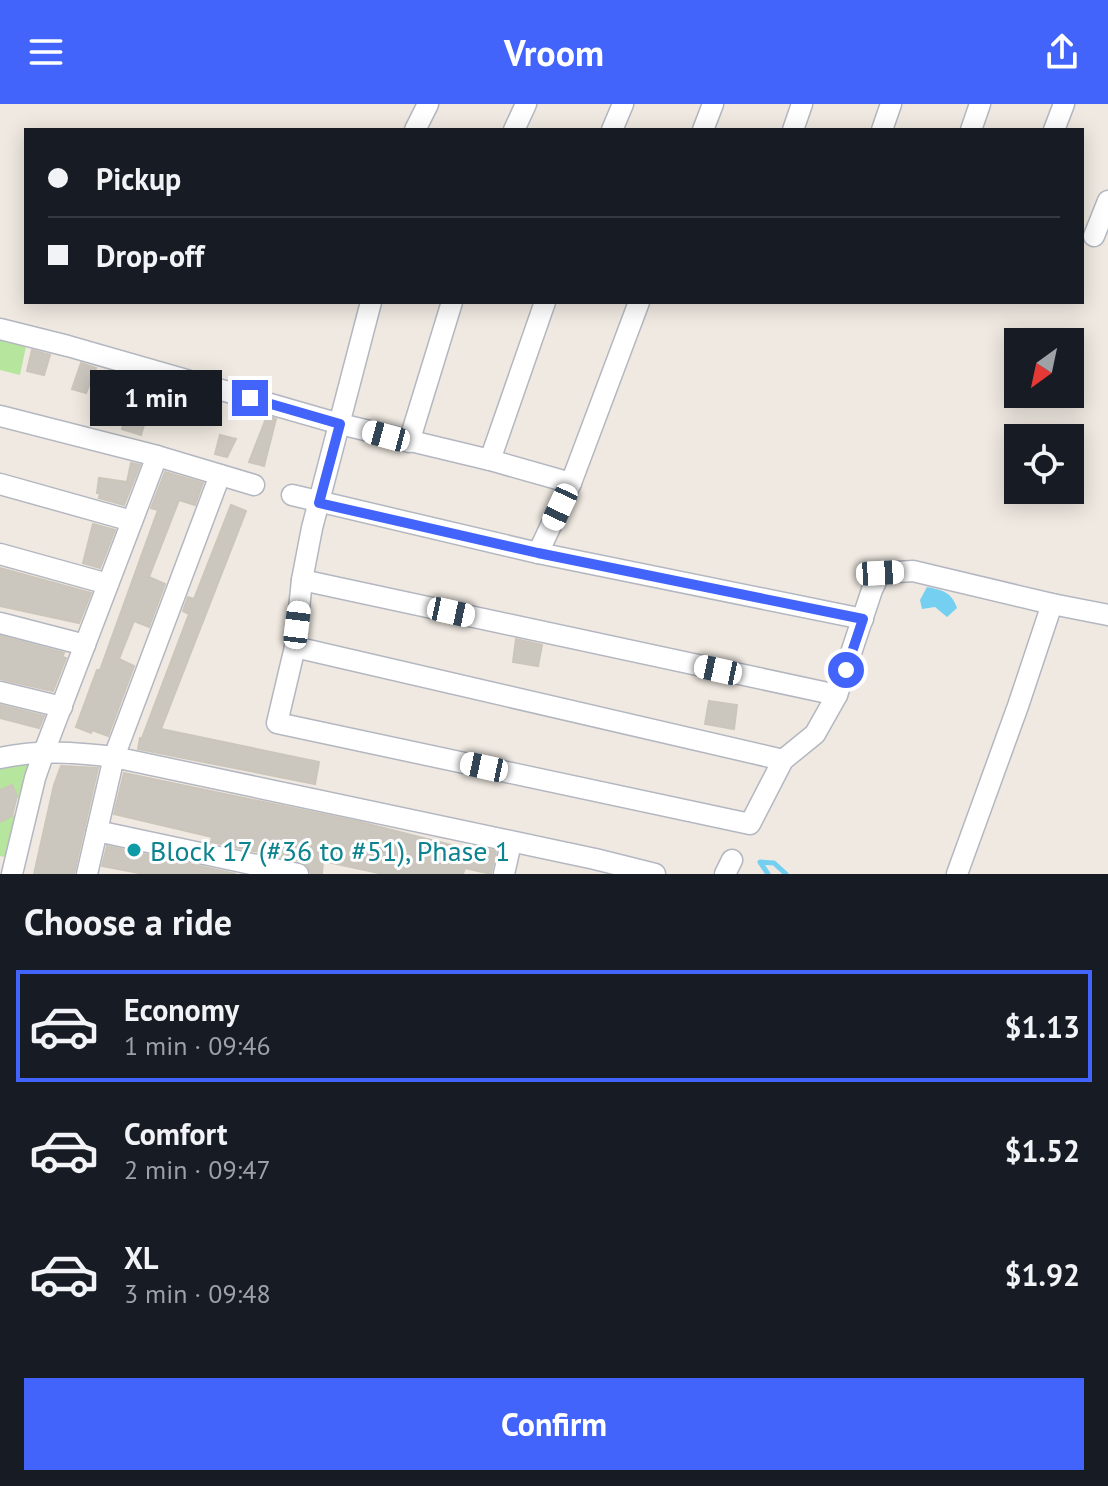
<!DOCTYPE html>
<html lang="en">
<head>
<meta charset="utf-8">
<style>
	body { margin:0; font-family:"PT Sans",sans-serif; background:#20242c; color:#f1f3f6; height:100vh; display:flex; flex-direction:column; font-size:30px; white-space:nowrap }
	* { box-sizing:border-box; margin:0 }
	p { font-size:26px; color:#9ea1a6 }
	.icon { flex:none; width:44px; height:44px; fill:none; stroke:currentColor; stroke-width:2; stroke-linecap:round; stroke-linejoin:round }
	.map { position:relative; height:770px; overflow:hidden }
	.details { display:flex; flex-direction:column; background:#171b24; flex:1 }
	.details>* { flex:none }
	.top-card { position:absolute; left:24px; top:24px; width:1060px; height:176px; border-radius:0px; box-shadow:0 4px 20px #0003; display:grid; align-content:center; height:176px; padding:0 24px; background:#171b24 }
	.needle { width:52px; rotate:213deg }
	.tools { position:absolute; left:1004px; top:224px; display:grid; gap:16px }
	.tools a { display:grid; place-items:center; width:80px; height:80px; border-radius:0px; background:#171b24; box-shadow:0 4px 20px #0003; font-size:40px }
	.end { position:absolute; width:36px; height:36px; margin:-18px; border:10px solid #4264fb; background:#fff; box-shadow:0 0 0 4px #fff }
	.from { border-radius:50% }
	.bubble { position:absolute; height:56px; border-radius:0px; background:#171b24; box-shadow:0 4px 20px #0003; font-size:26px; font-weight:700; line-height:56px; text-align:center }
	.car { position:absolute; width:24px; height:48px; margin:-24px -12px; border-radius:10px; box-shadow:0 0 6px 2px #0007; background:linear-gradient(#fff 24%,#345 0 40%,#fff 0 76%,#345 0 86%,#fff 0) }
	.top-card b { display:flex; align-items:center; gap:28px; height:76px; font-size:30px }
	.top-card b+b { border-top:2px solid #363941 }
	.top-card i { width:20px; height:20px; background:#f1f3f6 }
	ul { padding:0; list-style:none }
	li { display:flex; align-items:center; gap:24px; height:112px; margin:0 16px 12px; padding:0 8px; border:4px solid transparent; border-radius:0px }
	li div { flex:1 }
	li b { display:block; font-size:30px }
	li em { font-style:normal; font-weight:700 }
	li.active { border-color:#4264fb }
	li>.icon { width:72px; height:72px; stroke-width:1.5 }
	h2 { padding:0 24px; font-size:36px; line-height:96px }
	.primary-button { display:flex; gap:16px; margin-top:auto; padding:16px 24px }
	.primary-button a { flex:1; height:92px; border-radius:0px; background:#4264fb; color:#fff; font-size:32px; font-weight:700; line-height:92px; text-align:center }
	header { display:flex; justify-content:space-between; align-items:center; height:104px; padding:0 24px; background:#4264fb; color:#fff; font-size:36px; font-weight:700 }
	.map>svg:first-child { display:block }
</style>
</head>
<body>
<header><svg class="icon" aria-label="menu" viewBox="0 0 24 24"><path d="M4 6h16M4 12h16M4 18h16"/></svg>Vroom<svg class="icon" aria-label="share" viewBox="0 0 24 24"><path d="M12 15V3M7 8l5-5 5 5M5 13v7h14v-7"/></svg></header>
<div class="map">
<svg width="1108" height="770" viewBox="0 0 1108 770">
	<rect width="100%" height="100%" fill="#efe9e1"/>
	<g fill="#b6e59e">
		<path d="M0,227L28,233L20,271L0,266Z"/>
		<path d="M44,654L21,756L0,752V718L24,706L12,681L0,686V659Z"/>
	</g>
	<path fill="#75cff0" d="M927,483C942,486 952,488 957,504L947,513L935,503L922,505L920,496Z"/>
	<g fill="none" stroke-linecap="round" stroke-linejoin="round">
		<path stroke="#75cff0" stroke-width="5" d="M768,770L760,758L774,759L786,770"/>
	</g>
	<g fill="#cbc7bf" stroke="#cbc5ba" stroke-width="2">
		<path d="M32,246L50,251L44,271L27,267Z"/>
		<path d="M81,259L96,264L86,289L72,285Z"/>
		<path d="M161,282L185,289L178,313L153,307Z"/>
		<path d="M128,305L147,311L141,331L122,325Z"/>
		<path d="M267,312L276,315L264,362L249,358Z"/>
		<path d="M220,331L236,335L227,353L215,350Z"/>
		<path d="M131,359L140,361L124,401L99,394L100,389H97L99,374L127,378Z"/>
		<path d="M165,368L203,379L195,401L179,396L149,473L165,480L149,523L134,517L119,555L134,562L108,632L92,626L91,629L76,623L97,566H100L158,406L151,404Z"/>
		<path d="M231,401L246,407L161,625L319,658L315,680L138,645L140,634H142L189,510L183,507L188,493L194,495Z"/>
		<path d="M93,420L115,426L100,464L83,459Z"/>
		<path d="M0,464L91,489L79,519L0,502Z"/>
		<path d="M0,532L64,549L62,553L66,554L53,587L0,575Z"/>
		<path d="M516,535L542,541L538,562L513,558Z"/>
		<path d="M709,597L737,601L734,625L705,620Z"/>
		<path d="M0,601L44,612L39,624L0,614Z"/>
		<path d="M61,662L98,664L74,770H34L54,681Z"/>
		<path d="M124,669L360,718L479,748L480,744L496,747L491,770L465,764L463,770H383L323,757L322,770H311L307,761L301,757L211,738L212,733L114,710Z"/>
		<path d="M12,681L17,692L12,712L0,718V686Z"/>
		<path d="M107,742L236,770H144L102,762Z"/>
	</g>
	<g fill="none" stroke-linecap="round" stroke-linejoin="round">
		<defs>
			<g id="minor">
				<path d="M415,26L428,0"/>
				<path d="M514,26L526,0"/>
				<path d="M612,26L623,0"/>
				<path d="M703,26L713,0"/>
				<path d="M793,26L802,0"/>
				<path d="M882,26L891,0"/>
				<path d="M971,26L980,0"/>
				<path d="M1054,26L1064,0"/>
				<path d="M1094,132L1108,97"/>
				<path d="M371,198L312,424L302,476L295,543L277,619L750,720L783,656L815,630L837,591L872,486L880,469L913,467L1052,500L1108,511"/>
				<path d="M0,225L68,242L340,320L490,356L571,379"/>
				<path d="M0,312L157,352L254,381"/>
				<path d="M409,338L452,198"/>
				<path d="M490,356L545,198"/>
				<path d="M0,380L132,417"/>
				<path d="M292,391L538,449L863,515"/>
				<path d="M538,449L571,379L639,198"/>
				<path d="M0,450L108,480"/>
				<path d="M302,476L837,591"/>
				<path d="M0,519L85,541"/>
				<path d="M295,543L783,656"/>
				<path d="M0,588L62,603"/>
				<path d="M0,654C38,646 75,648 114,653L595,755L655,770"/>
				<path d="M97,727L298,770"/>
				<path d="M12,770L35,674L44,648L157,352"/>
				<path d="M87,770L114,653L220,371"/>
				<path d="M504,770L511,739"/>
				<path d="M725,770L732,756"/>
				<path d="M957,770L1018,602L1052,500"/>
			</g>
		</defs>
		<use href="#minor" stroke="#b4b7c1" stroke-width="23"/>
		<use href="#minor" stroke="#fff" stroke-width="20"/>
	</g>
	<g fill="none" stroke-linecap="round" stroke-linejoin="round">
		<path stroke="#4264fb" stroke-width="10" d="M250,294L340,320L319,399L538,449L863,515L846,566"/>
	</g>
	<circle fill="#0f9aa8" stroke="#fff" stroke-width="3" cx="134" cy="746" r="8"/>
	<g text-anchor="middle" dominant-baseline="central" stroke-width="6" stroke-linejoin="round" paint-order="stroke">
		<g font-size="28" fill="#0d838f" stroke="#fff" text-anchor="start">
			<text x="150" y="746">Block 17 (#36 to #51), Phase 1</text>
		</g>
	</g>
</svg>
<div class="tools">
<a><svg class="needle" viewBox="-14 -14 28 28"><path d="M0-13l5 13h-10z" fill="#e53935"/><path d="M0 13l5-13h-10z" fill="#9ea1a6"/></svg></a>
<a><svg class="icon" aria-label="locate" viewBox="0 0 24 24"><circle cx="12" cy="12" r="6"/><path d="M12 2v4M12 18v4M2 12h4M18 12h4"/></svg></a>
</div>
<i class="end from" style="left:846px;top:566px"></i>
<i class="end" style="left:250px;top:294px"></i>
<div class="bubble" style="left:90px;top:266px;width:132px">1 min</div>
<i class="car" style="left:386px;top:332px;rotate:285deg"></i>
<i class="car" style="left:560px;top:403px;rotate:205deg"></i>
<i class="car" style="left:880px;top:469px;rotate:87deg"></i>
<i class="car" style="left:451px;top:508px;rotate:102deg"></i>
<i class="car" style="left:297px;top:521px;rotate:7deg"></i>
<i class="car" style="left:718px;top:566px;rotate:282deg"></i>
<i class="car" style="left:484px;top:663px;rotate:282deg"></i>
<div class="top-card">
<b><i class="from"></i>Pickup</b>
<b><i></i>Drop-off</b>
</div>
</div>
<section class="details">
<h2>Choose a ride</h2>
<ul>
<li class="active"><svg class="icon" aria-label="car" viewBox="0 0 24 24"><path d="M5 17H2v-5l4-1 3-4h7l3 4 3 1v5h-3M9 17h6M6 11h13"/><circle cx="7" cy="17" r="2"/><circle cx="17" cy="17" r="2"/></svg><div><b>Economy</b><p>1 min · 09:46</p></div><em>$1.13</em></li>
<li><svg class="icon" aria-label="car" viewBox="0 0 24 24"><path d="M5 17H2v-5l4-1 3-4h7l3 4 3 1v5h-3M9 17h6M6 11h13"/><circle cx="7" cy="17" r="2"/><circle cx="17" cy="17" r="2"/></svg><div><b>Comfort</b><p>2 min · 09:47</p></div><em>$1.52</em></li>
<li><svg class="icon" aria-label="car" viewBox="0 0 24 24"><path d="M5 17H2v-5l4-1 3-4h7l3 4 3 1v5h-3M9 17h6M6 11h13"/><circle cx="7" cy="17" r="2"/><circle cx="17" cy="17" r="2"/></svg><div><b>XL</b><p>3 min · 09:48</p></div><em>$1.92</em></li>
</ul>
<div class="primary-button"><a>Confirm</a></div>
</section>
</body>
</html>
